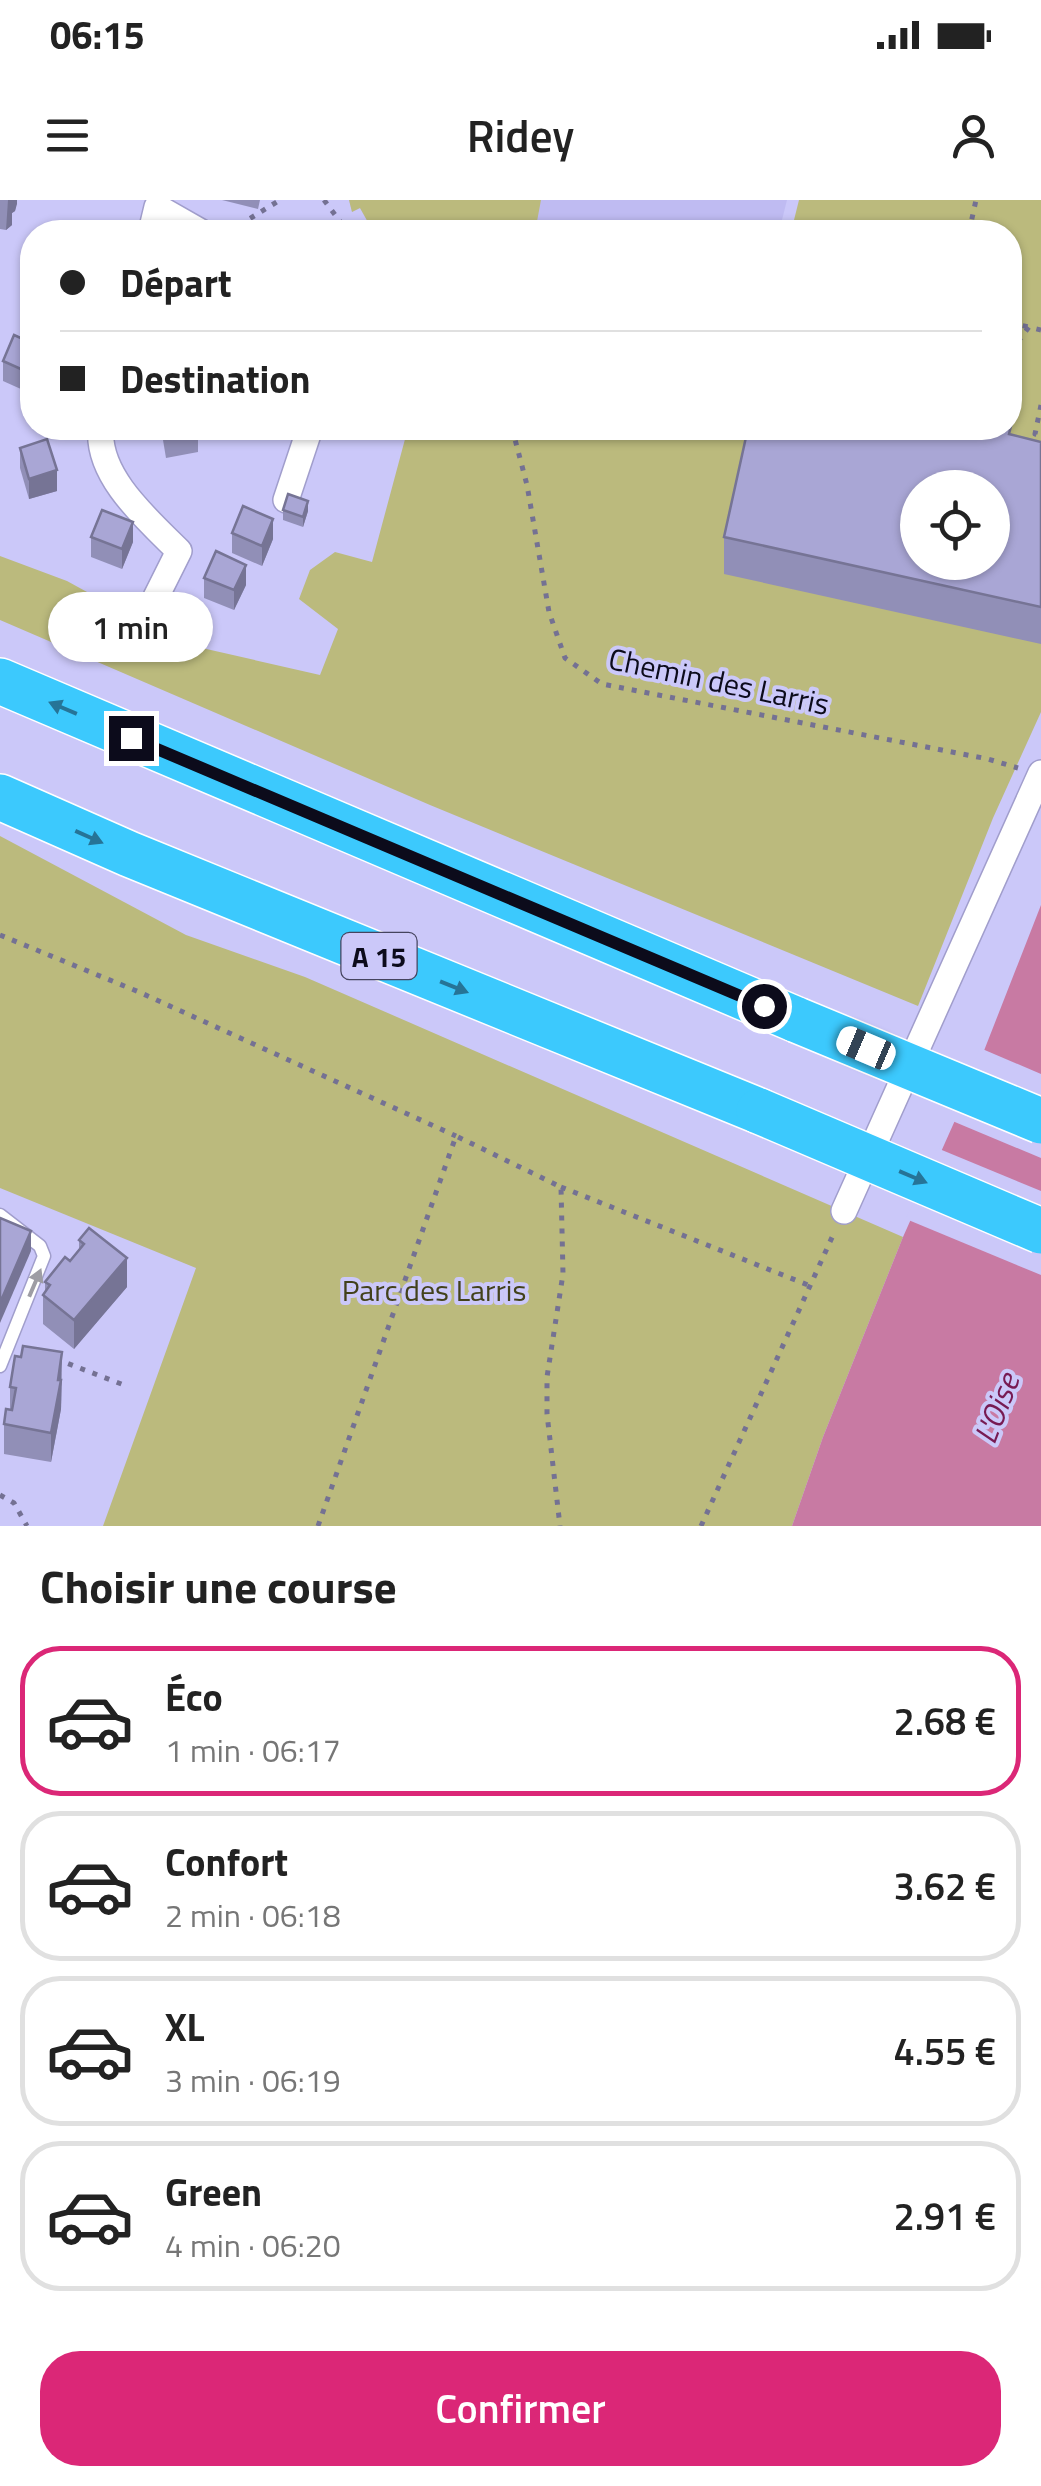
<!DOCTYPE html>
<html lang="fr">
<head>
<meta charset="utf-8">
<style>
	body { margin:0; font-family:"Titillium Web",sans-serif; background:#f2f2f2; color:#222; height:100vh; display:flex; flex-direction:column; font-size:38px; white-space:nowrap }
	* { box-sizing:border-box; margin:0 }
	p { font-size:32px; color:#767676 }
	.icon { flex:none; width:55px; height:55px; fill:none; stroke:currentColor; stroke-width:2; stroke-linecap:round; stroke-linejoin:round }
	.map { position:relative; height:1326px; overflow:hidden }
	.sheet { display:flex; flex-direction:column; background:#fff; flex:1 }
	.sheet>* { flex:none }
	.hud { position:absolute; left:20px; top:20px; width:1002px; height:220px; border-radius:40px; box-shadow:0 2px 8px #0004; display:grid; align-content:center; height:220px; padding:0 40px; background:#fff }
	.fabs { position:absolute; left:900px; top:270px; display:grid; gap:20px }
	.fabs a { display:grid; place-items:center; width:110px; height:110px; border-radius:50%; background:#fff; box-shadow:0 2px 8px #0004; font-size:50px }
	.end { position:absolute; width:45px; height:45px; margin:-22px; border:12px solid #0c0b1b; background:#fff; box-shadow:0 0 0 5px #fff }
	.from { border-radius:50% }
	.bubble { position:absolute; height:70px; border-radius:35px; background:#fff; box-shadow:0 2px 8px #0004; font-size:32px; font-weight:600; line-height:70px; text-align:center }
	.car { position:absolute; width:30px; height:60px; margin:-30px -15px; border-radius:12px; box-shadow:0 0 8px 2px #0007; background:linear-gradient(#fff 24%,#345 0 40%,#fff 0 76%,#345 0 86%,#fff 0) }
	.hud b { display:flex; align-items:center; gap:35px; height:95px; font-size:38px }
	.hud b+b { border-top:2px solid #e0e0e0 }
	.hud i { width:25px; height:25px; background:#222 }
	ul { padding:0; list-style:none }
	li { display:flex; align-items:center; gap:30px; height:150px; margin:0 20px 15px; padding:0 20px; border:5px solid #e0e0e0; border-radius:40px }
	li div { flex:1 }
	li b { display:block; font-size:38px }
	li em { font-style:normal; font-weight:600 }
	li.selected { border-color:#db2777 }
	li>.icon { width:90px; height:90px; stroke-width:1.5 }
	h2 { padding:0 40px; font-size:45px; line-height:120px }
	.primary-button { display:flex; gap:20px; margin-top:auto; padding:20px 40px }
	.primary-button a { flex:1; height:115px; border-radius:40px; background:#db2777; color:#fff; font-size:40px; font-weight:600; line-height:115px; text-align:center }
	.status { display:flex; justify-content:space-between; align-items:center; height:70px; padding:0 50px; background:#fff; direction:ltr }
	.status svg { height:28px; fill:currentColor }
	header { display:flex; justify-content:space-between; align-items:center; height:130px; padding:0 40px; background:#fff; font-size:45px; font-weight:600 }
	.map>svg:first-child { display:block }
</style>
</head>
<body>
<div class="status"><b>06:15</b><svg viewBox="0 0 49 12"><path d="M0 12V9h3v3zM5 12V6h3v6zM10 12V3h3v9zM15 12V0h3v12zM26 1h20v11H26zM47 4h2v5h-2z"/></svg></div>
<header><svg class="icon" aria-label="menu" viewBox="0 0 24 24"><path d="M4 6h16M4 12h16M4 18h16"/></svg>Ridey<svg class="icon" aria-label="person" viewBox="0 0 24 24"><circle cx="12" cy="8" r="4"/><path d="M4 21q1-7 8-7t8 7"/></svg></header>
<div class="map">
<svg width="1041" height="1326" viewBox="0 0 1041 1326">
	<rect width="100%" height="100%" fill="#cbc8f9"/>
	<path fill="#bfbbf2" d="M349,0H787L779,32H366L369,24L360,8L352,12Z"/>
	<g fill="#bbba7d" fill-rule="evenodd">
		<path d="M349,0H541L535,32H366L369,24L360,8L352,12Z"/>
		<path d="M799,0H1041V512L993,618L918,806L430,605L0,420V356L67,381L180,443L320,475L338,429L299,399L310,370L335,352L372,362L408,228H1010V32H791ZM918,288H992V362H918Z"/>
		<path d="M0,636L186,735L305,777L903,1037L823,1237L792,1326H103L196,1068L0,988Z"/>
	</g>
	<path fill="#c87aa3" d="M1041,705V1326H792L823,1237L903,1037L969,889Z"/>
	<g fill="#cbc8f9">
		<path d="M980,848L1041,874V958L950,920Z"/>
		<path d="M937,948L1041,991V1075L906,1019Z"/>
	</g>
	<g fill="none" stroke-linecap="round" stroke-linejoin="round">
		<defs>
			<path id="service" d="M0,1015L40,1046L44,1056L0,1166"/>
			<g id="minor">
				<path d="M151,32L157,7L201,32"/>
				<path d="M101,228C96,276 148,320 179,351L156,397"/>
				<path d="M286,300L310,228"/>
				<path d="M844,1011L1041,573"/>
			</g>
			<g id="motorway">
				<path d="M0,481L797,820"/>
				<path d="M0,597L129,654L759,911"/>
			</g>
		</defs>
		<use href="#service" stroke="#a19ecc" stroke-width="15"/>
		<use href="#minor" stroke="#a19ecc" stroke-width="28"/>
		<use href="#motorway" stroke="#fff" stroke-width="48"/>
		<g stroke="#747193" stroke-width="5" stroke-dasharray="5 8" stroke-linecap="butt">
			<path d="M324,0L348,32"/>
			<path d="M228,32L280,0"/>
			<path d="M969,32L976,0"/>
			<path d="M1010,123L1029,127"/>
			<path d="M1010,152L1029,127L1041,130"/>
			<path d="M1041,205L1035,234L1041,235"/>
			<path d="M512,228L527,285L549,412L565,458L602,484L988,559L1018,568"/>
			<path d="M0,735L139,792L456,936"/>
			<path d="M561,987L808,1085"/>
			<path d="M56,1159L124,1185"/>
			<path d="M0,1295L14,1303L27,1326"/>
			<path d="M318,1326L456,936L561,987L563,1074L547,1177V1214L560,1326"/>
			<path d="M701,1326L834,1033"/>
		</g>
		<use href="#service" stroke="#fff" stroke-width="12"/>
		<use href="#minor" stroke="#fff" stroke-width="25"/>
		<use href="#motorway" stroke="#3cc9fd" stroke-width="45"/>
		<defs>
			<g id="motorway-bridge">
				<path d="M797,820L1041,921"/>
				<path d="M759,911L1041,1031"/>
			</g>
		</defs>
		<use href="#motorway-bridge" stroke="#fff" stroke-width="48" stroke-linecap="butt"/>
		<use href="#motorway-bridge" stroke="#3cc9fd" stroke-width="45"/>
	</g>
	<g fill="#918fb7">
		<path d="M0,0H17L15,11L12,13V25L6,30L0,29Z"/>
		<path d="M222,0H260L258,9Z"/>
		<path d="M32,89V116L30,115V95Z"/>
		<path d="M32,143V194L3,181V161Z"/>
		<path d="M161,228H198V252L166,258Z"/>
		<path d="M353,228H371L368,236L353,230Z"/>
		<path d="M1013,235L1041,242V444L724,374V337Z"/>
		<path d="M20,248L57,291L29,299L20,268Z"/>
		<path d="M283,310L308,311L303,327L283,320Z"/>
		<path d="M232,333L273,339L262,366L232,353Z"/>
		<path d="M91,337L133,342L122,369L91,357Z"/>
		<path d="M204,378L246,385L234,410L204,398Z"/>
		<path d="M79,1040L127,1087L74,1149L43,1124V1095L45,1092V1082L70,1061L79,1049Z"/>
		<path d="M62,1182L61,1209L51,1262L4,1254V1224L10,1210V1187Z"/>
	</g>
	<g fill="#767495">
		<path d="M8,0H17V4L15,11L12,13V25L6,30Z"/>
		<path d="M57,270V291L29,299V279Z"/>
		<path d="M308,301V311L303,327V317Z"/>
		<path d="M273,319V339L262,366V346Z"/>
		<path d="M133,322V342L122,369V349Z"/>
		<path d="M246,365V385L234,410V390Z"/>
		<path d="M31,1031V1051L0,1123V1103Z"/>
		<path d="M127,1058V1087L74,1149V1120Z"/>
		<path d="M62,1152L61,1209L51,1262V1233Z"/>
	</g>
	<g fill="#a9a6d5" stroke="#767495" stroke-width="2.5" fill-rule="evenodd">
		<path d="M297,24L303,32H286Z"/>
		<path d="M14,135L32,143V174L3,161Z"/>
		<path d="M1010,216L1013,218L1009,234L1041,242V407L724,337L748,228H1010ZM918,288H992V362H918Z"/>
		<path d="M164,228H198V232L166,238Z"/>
		<path d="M47,239L57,270L29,279L20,248Z"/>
		<path d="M288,294L308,301L303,317L283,310Z"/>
		<path d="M243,306L273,319L262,346L232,333Z"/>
		<path d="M102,310L133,322L122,349L91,337Z"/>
		<path d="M216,351L246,365L234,390L204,378Z"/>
		<path d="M0,1018L31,1031L0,1103Z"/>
		<path d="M89,1028L127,1058L74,1120L43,1095L50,1085L45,1082L65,1057L70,1061L84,1044L79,1040Z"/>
		<path d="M23,1146L62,1152L58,1180H61L51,1233L4,1224L6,1209L12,1210L16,1188L10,1187L15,1156L21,1157Z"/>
	</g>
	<defs><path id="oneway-solid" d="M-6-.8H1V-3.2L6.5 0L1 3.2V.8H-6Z" transform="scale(2.5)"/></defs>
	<g fill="#267497">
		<use href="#oneway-solid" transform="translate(63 508) rotate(-157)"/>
		<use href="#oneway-solid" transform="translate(89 637) rotate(24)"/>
		<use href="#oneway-solid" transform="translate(454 787) rotate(22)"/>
		<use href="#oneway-solid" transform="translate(913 977) rotate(23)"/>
	</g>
	<use fill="#9e9da4" href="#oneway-solid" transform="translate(35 1083) rotate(-67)"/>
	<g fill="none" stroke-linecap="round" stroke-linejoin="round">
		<path stroke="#0c0b1b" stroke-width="12" d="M131,538L764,806"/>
	</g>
	<g text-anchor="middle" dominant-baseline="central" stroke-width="8" stroke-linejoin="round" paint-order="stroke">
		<rect fill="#cbc8f9" stroke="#45445e" stroke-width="2.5" x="341.5" y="733" width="75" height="46" rx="8"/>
		<g font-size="28" font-weight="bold" fill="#0c0b1b">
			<text x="379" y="756">A 15</text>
		</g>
		<g font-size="30" fill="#0c0b1b" stroke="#cbc8f9">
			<text transform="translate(719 481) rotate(12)">Chemin des Larris</text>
		</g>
		<g font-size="30" fill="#42411b" stroke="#cbc8f9">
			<text x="434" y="1090">Parc des Larris</text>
		</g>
		<g font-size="32" font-style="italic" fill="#771a53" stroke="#cbc8f9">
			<text transform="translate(996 1208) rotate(-69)">L'Oise</text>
		</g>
	</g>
</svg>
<div class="fabs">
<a><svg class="icon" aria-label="locate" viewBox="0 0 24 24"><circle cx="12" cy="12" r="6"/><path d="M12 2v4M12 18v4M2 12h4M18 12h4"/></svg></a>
</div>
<i class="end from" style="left:764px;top:806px"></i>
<i class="end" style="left:131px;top:538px"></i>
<div class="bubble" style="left:48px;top:392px;width:165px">1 min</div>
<i class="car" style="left:866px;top:848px;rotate:293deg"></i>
<div class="hud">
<b><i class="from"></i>Départ</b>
<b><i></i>Destination</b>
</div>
</div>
<section class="sheet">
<h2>Choisir une course</h2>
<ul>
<li class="selected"><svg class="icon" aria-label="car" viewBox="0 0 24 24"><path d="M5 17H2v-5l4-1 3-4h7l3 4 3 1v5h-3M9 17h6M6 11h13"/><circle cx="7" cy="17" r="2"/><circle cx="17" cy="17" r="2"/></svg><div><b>Éco</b><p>1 min · 06:17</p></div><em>2.68 €</em></li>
<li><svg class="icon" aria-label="car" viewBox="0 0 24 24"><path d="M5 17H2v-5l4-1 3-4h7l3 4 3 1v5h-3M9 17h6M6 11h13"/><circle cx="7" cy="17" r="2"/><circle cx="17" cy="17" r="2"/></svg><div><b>Confort</b><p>2 min · 06:18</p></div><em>3.62 €</em></li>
<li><svg class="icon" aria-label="car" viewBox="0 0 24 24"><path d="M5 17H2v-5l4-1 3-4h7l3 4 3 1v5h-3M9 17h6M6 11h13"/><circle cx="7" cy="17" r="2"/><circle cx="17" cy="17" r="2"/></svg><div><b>XL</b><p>3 min · 06:19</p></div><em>4.55 €</em></li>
<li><svg class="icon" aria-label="car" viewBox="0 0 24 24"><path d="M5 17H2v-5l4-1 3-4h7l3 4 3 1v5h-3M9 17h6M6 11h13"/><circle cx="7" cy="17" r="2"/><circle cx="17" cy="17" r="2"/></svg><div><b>Green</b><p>4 min · 06:20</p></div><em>2.91 €</em></li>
</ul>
<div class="primary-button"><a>Confirmer</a></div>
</section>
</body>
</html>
